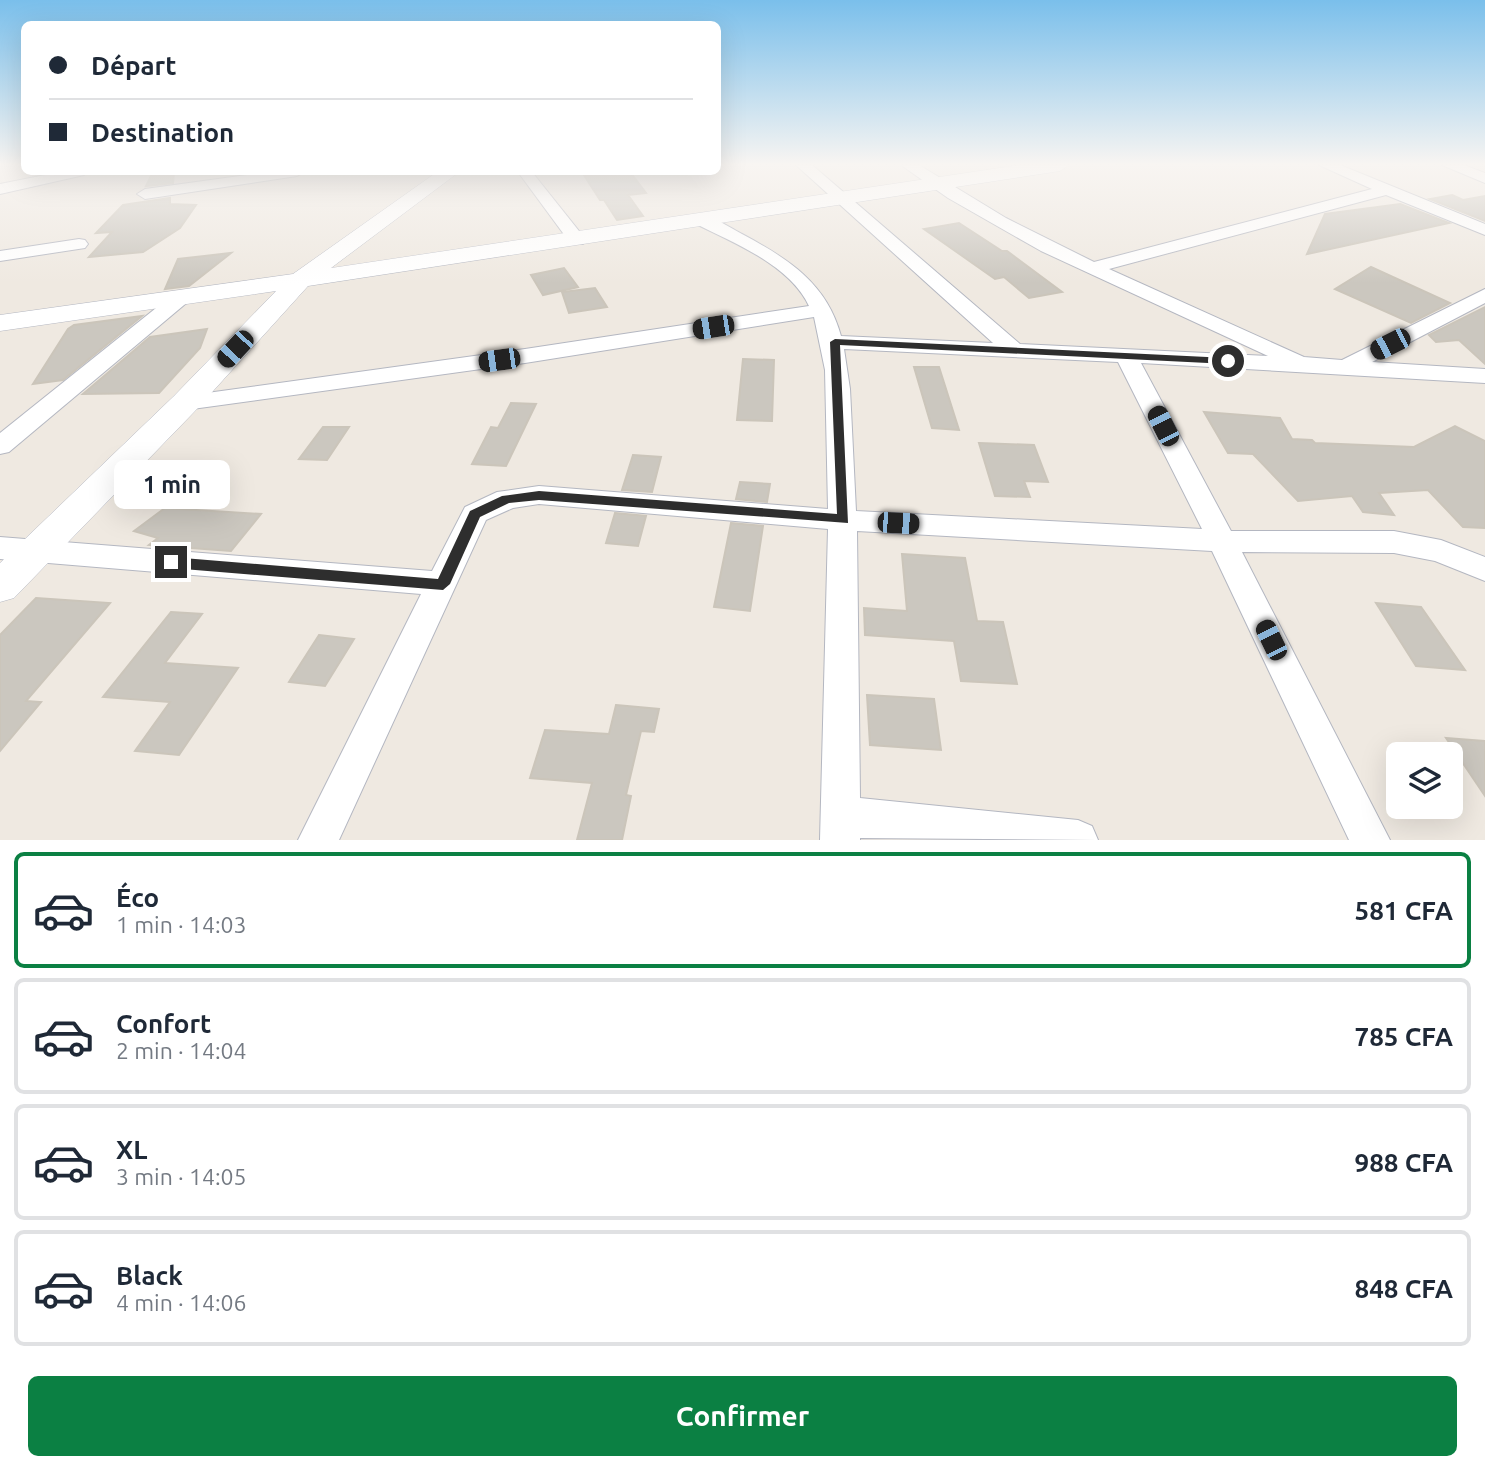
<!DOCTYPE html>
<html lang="fr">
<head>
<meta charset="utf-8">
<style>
	body { margin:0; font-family:Ubuntu,sans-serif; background:#f6f6f7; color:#1f2937; height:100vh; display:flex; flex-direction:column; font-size:26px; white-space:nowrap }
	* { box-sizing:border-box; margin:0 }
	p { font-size:23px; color:#747a83 }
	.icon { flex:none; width:38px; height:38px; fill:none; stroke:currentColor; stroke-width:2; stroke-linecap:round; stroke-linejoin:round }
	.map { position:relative; height:840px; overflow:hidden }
	.details { display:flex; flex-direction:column; background:#fff; flex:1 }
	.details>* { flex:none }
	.banner { position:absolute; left:21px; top:21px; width:700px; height:154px; border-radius:10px; box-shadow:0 7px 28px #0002; display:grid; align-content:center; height:154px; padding:0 28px; background:#fff }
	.buttons { position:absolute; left:1386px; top:742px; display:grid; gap:14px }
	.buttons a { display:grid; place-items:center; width:77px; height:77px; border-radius:10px; background:#fff; box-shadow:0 7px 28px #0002; font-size:35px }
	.end { position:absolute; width:32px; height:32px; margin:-16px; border:9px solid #2e2e2e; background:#fff; box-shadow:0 0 0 4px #fff }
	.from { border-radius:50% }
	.bubble { position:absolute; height:49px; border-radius:10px; background:#fff; box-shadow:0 7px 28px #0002; font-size:23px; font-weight:700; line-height:49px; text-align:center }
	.car { position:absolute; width:21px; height:42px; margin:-21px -10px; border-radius:9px; box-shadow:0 0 5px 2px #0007; background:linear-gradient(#222 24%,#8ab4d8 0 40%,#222 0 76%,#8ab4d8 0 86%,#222 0) }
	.banner b { display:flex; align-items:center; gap:24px; height:66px; font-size:26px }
	.banner b+b { border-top:2px solid #e0e1e3 }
	.banner i { width:18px; height:18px; background:#1f2937 }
	ul { padding:12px 0 0; list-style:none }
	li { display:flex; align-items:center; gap:21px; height:116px; margin:0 14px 10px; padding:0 14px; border:4px solid #e0e1e3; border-radius:10px }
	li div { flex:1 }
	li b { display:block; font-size:26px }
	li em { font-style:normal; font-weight:700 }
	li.active { border-color:#0b8043 }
	li>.icon { width:63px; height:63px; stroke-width:1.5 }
	.button { display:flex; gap:14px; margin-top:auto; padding:14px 28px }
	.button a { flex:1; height:80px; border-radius:10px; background:#0b8043; color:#fff; font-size:28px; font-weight:700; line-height:80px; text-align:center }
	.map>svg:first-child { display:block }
</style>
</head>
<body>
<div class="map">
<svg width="1485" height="840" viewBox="0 0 1485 840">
	<rect width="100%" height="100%" fill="#efe9e1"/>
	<g fill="#cbc7bf" stroke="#cbc5ba" stroke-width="2">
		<path d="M153,172H174L173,183L146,186Z"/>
		<path d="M582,172H630L646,193L628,195L643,216L617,220L604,200H600Z"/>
		<path d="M1452,195L1463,200L1485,196V221L1430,199Z"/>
		<path d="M170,198V204L196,205L180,228L143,252L89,257L112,232L96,233L123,205Z"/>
		<path d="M1400,204L1449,223L1307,254L1325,214Z"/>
		<path d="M959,223L1002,251H1007L1062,292L1029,298L1004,277L995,279L924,229Z"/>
		<path d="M231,253L189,286L165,289L178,259Z"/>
		<path d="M1371,267L1450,303L1411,323L1335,289Z"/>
		<path d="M564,268L578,287L543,295L531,275Z"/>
		<path d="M595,288L607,307L569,313L562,292Z"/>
		<path d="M1485,307V364L1459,340L1436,342L1429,335Z"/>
		<path d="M142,316L63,380L33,384L68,329L74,325Z"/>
		<path d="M207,329L200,348L159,393L83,394L150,337Z"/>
		<path d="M743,359L774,360L772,421L737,420Z"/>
		<path d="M914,367H939L959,430L932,428Z"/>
		<path d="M511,403L536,404L506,466L472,464L491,427L498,428Z"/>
		<path d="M1204,412L1280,418L1292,439L1312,440L1315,443L1414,447L1455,426L1485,441V528L1463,527L1428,490L1379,493L1394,515L1363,512L1352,496L1298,501L1253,454L1228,453Z"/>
		<path d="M323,427H349L327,460L299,459Z"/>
		<path d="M979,443L1034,445L1048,482L1024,481L1030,497L995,496Z"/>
		<path d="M633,455L661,457L652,492L622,490Z"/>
		<path d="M740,482L770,484L767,502L736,499Z"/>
		<path d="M165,508L261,514L231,551L149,545L158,538L134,531Z"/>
		<path d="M615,513L646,516L638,546L606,543Z"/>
		<path d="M731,523L763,526L750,611L714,607Z"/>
		<path d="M902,554L965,558L977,621L1003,622L1017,684L961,681L954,641L865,635L864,608L907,611Z"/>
		<path d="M36,598L110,603L26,701L41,702L0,751V635Z"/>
		<path d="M1376,603L1421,607L1465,670L1416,666Z"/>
		<path d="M171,612L202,614L165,663L238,668L179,755L135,751L170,702L103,697Z"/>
		<path d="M319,635L354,639L325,686L289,682Z"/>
		<path d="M867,695L934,699L941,750L870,745Z"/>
		<path d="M616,705L659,709L654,732L641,731L626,795L631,796L622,840H577L592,783L530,778L545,730L609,734Z"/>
		<path d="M1446,738L1485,741V796Z"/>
	</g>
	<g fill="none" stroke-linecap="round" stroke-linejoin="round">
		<defs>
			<g id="minor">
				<path d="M796,165H812L1020,344L1268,356L1041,251L948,198L901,165H919L1006,218L1094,262L1372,189L1319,165H1340L1485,224V235L1386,195L1109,269L1304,357L1342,360L1485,289V303L1372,362L1485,369V383L1141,363L1231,531H1394L1441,540L1485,557V581L1435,561L1394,553L1242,552L1390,840H1349L1212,551L857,531L860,798L1078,820L1092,826L1098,840L860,838V840H820L828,529L539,504L513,508L486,520L339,840H298L421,594L0,559V537L432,571L465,507L497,492L539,486L828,509L825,370L814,317L525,363L185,410L177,408L173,403L177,398L185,396L525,349L809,306C790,265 734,243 696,224L694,220L702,215C716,218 729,227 742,234C787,258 827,283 841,336L993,343ZM844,349L1118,362L1202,529L856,511L850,389Z"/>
				<path d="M1442,165H1464L1485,173V183Z"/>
				<path d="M60,172H86L84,175L0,194V184Z"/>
				<path d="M269,172H304L297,176L145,199L137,194L145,189Z"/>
				<path d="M518,172H532L583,236L586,240L583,244H571Z"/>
				<path d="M79,239L85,240L88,244L85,248L0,261V251Z"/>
				<path d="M183,290L190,292L193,296L190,300L9,452L0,454V433L176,292Z"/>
			</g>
			<path id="tertiary" d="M1020,165H1069L1060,171L308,286L196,410L14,598L0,602V563L174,396L276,291L0,331V315L293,274L437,172H459L331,268Z"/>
		</defs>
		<use href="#minor" stroke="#b4b7c1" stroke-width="2"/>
		<use href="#tertiary" stroke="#b4b7c1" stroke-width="1"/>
		<use href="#minor" fill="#fff" fill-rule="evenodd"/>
		<use href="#tertiary" fill="#fff" fill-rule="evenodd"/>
	</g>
	<linearGradient id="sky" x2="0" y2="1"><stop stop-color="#7abfeb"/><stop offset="0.58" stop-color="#f8f5f2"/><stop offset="1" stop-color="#f8f5f2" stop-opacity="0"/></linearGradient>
	<rect width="1485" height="283" fill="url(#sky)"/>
	<path fill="#2e2e2e" d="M835,339L1228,358L1234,361L1228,364L840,345L848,523L539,500L509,503L480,517L450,584L443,590L171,568L164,562L171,557L438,579L470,511L502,496L539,491L837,514L830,342Z"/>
</svg>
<div class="buttons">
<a><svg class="icon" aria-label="layers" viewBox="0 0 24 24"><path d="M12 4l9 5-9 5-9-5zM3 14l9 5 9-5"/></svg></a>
</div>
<i class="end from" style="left:1228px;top:361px"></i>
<i class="end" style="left:171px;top:562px"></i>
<div class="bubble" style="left:114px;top:460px;width:116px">1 min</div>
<i class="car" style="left:713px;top:327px;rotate:261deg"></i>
<i class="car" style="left:1390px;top:344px;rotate:243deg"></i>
<i class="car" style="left:235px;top:349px;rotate:223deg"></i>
<i class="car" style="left:499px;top:360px;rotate:262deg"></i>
<i class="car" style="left:1163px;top:426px;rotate:333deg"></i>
<i class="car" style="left:898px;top:523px;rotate:93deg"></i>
<i class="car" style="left:1271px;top:640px;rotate:334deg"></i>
<div class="banner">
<b><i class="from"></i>Départ</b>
<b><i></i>Destination</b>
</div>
</div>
<section class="details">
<ul>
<li class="active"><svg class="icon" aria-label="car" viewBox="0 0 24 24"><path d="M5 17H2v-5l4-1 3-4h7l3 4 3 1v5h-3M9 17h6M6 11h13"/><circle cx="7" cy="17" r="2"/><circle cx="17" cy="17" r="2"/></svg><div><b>Éco</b><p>1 min · 14:03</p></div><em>581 CFA</em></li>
<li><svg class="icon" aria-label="car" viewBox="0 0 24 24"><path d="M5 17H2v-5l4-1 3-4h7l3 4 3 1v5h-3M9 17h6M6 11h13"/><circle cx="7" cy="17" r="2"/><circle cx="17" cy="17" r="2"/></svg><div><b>Confort</b><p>2 min · 14:04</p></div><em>785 CFA</em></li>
<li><svg class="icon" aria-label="car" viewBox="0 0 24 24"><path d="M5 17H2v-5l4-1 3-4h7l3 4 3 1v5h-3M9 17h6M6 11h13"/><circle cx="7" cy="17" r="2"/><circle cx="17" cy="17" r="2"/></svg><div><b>XL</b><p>3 min · 14:05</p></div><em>988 CFA</em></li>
<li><svg class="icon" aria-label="car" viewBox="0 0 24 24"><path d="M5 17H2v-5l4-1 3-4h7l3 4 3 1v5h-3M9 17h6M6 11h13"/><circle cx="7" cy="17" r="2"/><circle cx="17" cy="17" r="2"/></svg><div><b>Black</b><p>4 min · 14:06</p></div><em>848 CFA</em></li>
</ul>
<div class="button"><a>Confirmer</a></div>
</section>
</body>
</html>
